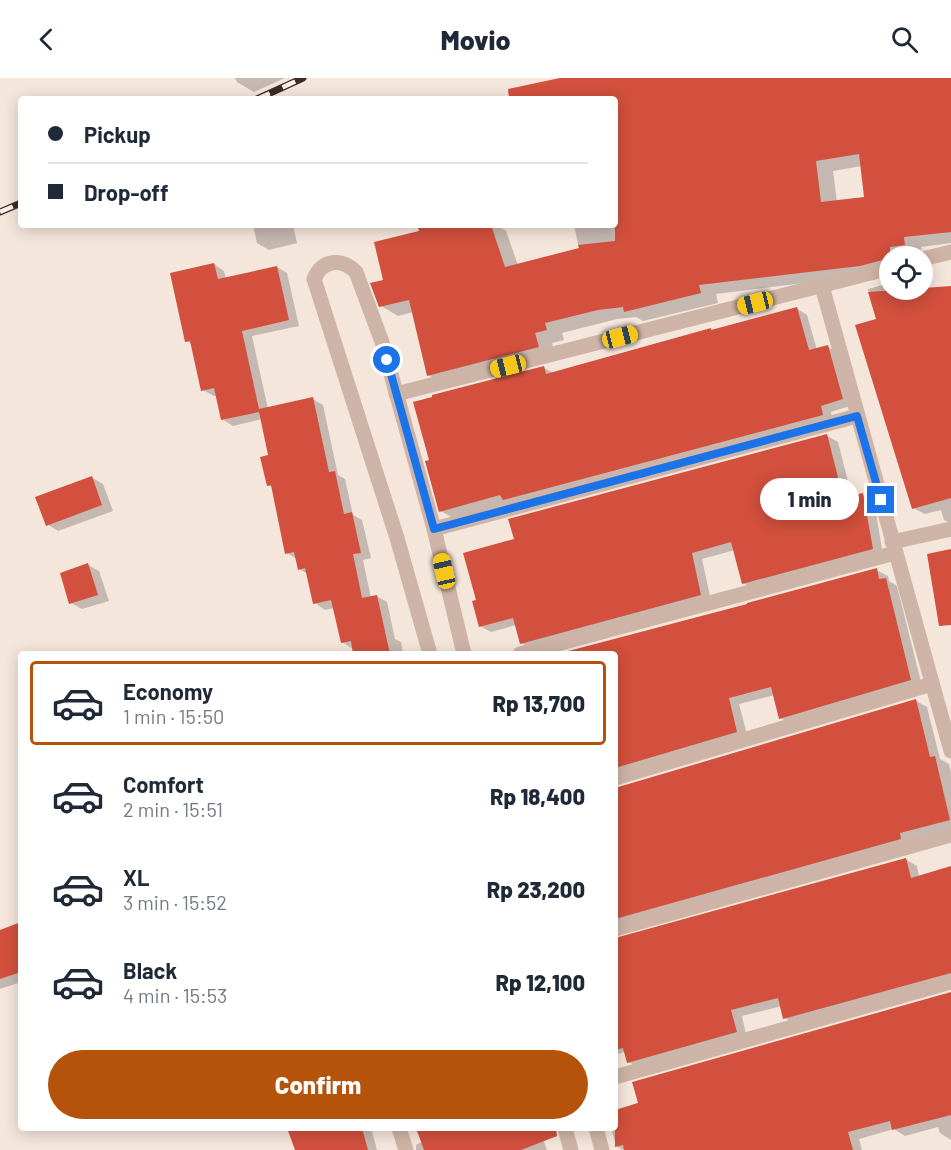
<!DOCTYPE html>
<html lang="en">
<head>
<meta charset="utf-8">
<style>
	body { margin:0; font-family:Barlow,sans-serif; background:#f2f2f3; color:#1f2937; height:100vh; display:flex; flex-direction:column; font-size:22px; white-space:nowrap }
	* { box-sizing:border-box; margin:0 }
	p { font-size:20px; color:#747a83 }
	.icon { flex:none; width:33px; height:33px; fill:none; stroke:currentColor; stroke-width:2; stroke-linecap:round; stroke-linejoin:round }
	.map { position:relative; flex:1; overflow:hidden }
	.panel { position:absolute; left:18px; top:573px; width:600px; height:480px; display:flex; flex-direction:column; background:#fff; border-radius:6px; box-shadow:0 3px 15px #0003 }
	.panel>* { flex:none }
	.banner { position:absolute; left:18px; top:18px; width:600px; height:132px; border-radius:6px; box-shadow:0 3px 15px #0003; display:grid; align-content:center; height:132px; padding:0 30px; background:#fff }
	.buttons { position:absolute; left:879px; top:168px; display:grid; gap:12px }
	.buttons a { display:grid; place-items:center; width:54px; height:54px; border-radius:50%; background:#fff; box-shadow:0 3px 15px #0003; font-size:30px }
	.end { position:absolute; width:27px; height:27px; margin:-14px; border:8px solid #1a73e8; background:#fff; box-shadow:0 0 0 3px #fff }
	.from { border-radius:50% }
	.bubble { position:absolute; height:42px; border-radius:21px; background:#fff; box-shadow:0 3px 15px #0003; font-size:20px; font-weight:800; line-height:42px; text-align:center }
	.car { position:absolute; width:18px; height:36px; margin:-18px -9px; border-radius:8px; box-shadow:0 0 4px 2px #0007; background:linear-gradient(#f5c518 24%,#345 0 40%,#f5c518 0 76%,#345 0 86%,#f5c518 0) }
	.banner b { display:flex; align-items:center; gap:21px; height:57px; font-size:22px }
	.banner b+b { border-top:2px solid #e0e1e3 }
	.banner i { width:15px; height:15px; background:#1f2937 }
	ul { padding:10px 0 0; list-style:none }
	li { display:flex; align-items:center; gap:18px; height:84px; margin:0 12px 9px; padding:0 18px; border:3px solid transparent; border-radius:6px }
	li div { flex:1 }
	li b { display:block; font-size:22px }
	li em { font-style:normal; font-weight:800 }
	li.on { border-color:#b45309 }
	li>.icon { width:54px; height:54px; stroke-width:1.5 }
	.action { display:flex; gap:12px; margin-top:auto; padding:12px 30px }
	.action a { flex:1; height:69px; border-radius:36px; background:#b45309; color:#fff; font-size:24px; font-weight:800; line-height:69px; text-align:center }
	header { display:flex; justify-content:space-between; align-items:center; height:78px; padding:0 30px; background:#fff; font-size:27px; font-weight:800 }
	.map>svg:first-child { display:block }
</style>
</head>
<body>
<header><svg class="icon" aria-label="back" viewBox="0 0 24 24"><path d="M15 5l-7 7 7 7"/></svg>Movio<svg class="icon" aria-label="search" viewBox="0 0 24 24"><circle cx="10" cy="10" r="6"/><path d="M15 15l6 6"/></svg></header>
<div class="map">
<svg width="951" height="1072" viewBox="0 0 951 1072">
	<rect width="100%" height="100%" fill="#f5e6dc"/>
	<g fill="#0003" fill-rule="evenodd">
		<path d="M235,0H285L254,14L237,4Z"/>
		<path d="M567,0H951V165L921,169L922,177L890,178V194L716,216L718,225L643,243L636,239L617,241L562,255L564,262L552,265L556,279L446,307L428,297L413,234L398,238L381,228L385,203L421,154L419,147H496L506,153L518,187L579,171L574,147H615V21H514ZM862,88L865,120L837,124L833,93Z"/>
		<path d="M253,147H293L297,165L269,172L257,165Z"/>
		<path d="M214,186L224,193L226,201L277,189L287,195L299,248L252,258L268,331L313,321L323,327L338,397L345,401L353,437L362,442L371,480L363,482L371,520L376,518L387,524L395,561L401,564L403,576H355L353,571L342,564L334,530L325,532L315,525L308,496L299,491L297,481L287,475L274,410L268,407L270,378L262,341L233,348L222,341L217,317L214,318L203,312L193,267L187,263Z"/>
		<path d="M890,205V212L951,216V446L944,442L941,432L925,436L913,430L877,242L868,211Z"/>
		<path d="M796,230L807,237L817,272L828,269L839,275L853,327L831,334L833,343L451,439L441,433L544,290L554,295Z"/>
		<path d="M827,358L838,364L852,419L863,417L874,423L883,477L754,511L743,505L735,472L702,481L711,523L532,571L521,565L516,547L491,554L480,548L478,523L515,462Z"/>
		<path d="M91,399L103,406L113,433L58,453L47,446Z"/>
		<path d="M88,487L99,493L109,523L82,531L71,525Z"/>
		<path d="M876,492L888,498L889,503L897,508L922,608L792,647L781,640L775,617L739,626L748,660L617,704V711L916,623L927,629L940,681L949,686L951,695V751L617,855V862L905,781L917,788L919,799L951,790V903L796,947L785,940L782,928L742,938L747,961L640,991L629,984L624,974L615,977V576H564Z"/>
		<path d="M21,846V904L0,911V854Z"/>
		<path d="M951,916V1062L940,1055L938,1049L905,1058L894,1051L859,1061L862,1072H623L616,1068L611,1050H615V1033Z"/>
		<path d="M289,1050H371L377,1072H296Z"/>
		<path d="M418,1050H539L547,1072H416V1067L422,1064Z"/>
	</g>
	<g fill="#d2503d" fill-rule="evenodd">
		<path d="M560,0H951V154L904,159L905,167L890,169V180L860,188L699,207L701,215L624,234L623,229L598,232L545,245L547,252L535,255L539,269L427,298L409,222L379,229L370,205L383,202L374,164L419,153L417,147H491L505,189L579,170L578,167L615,163V21H509L508,11ZM859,76L864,119L821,124L816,83Z"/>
		<path d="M214,185L218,201L277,188L289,242L242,253L259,331L313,319L329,394L335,393L344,436L352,434L361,475L353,476L362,520L377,517L390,576H353L351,563L341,565L331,522L313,526L305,490L298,492L294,474L285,476L271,407L267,408L260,379L268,377L259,334L221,342L214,310L201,313L190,263L185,264L170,195Z"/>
		<path d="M951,208V420L912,431L855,247L876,241L868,214Z"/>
		<path d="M797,229L809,272L828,267L843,321L821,328L823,337L503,422L500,417L439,434L425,383L429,382L413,324L432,319V317L544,288L546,296L711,250V252Z"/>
		<path d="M827,356L843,419L863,415L873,471L742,506L731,464L692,475L701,517L520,566L513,540L479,549L472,523L476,522L463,475L514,461L508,441Z"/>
		<path d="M92,398L102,427L46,448L35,419Z"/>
		<path d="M951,471V547L939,548L927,476Z"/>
		<path d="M88,485L98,517L69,526L60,495Z"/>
		<path d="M877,490L879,501L886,500L911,602L779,641L771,609L729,620L737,654L615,690V576H557L747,526V525Z"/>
		<path d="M916,621L930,679L935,678L950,742L900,755L901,761L615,841V710Z"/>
		<path d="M906,780L911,800L951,788V895L783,941L778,920L731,932L737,954L627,985L623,970L615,972V860Z"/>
		<path d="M21,844V894L0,901V852Z"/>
		<path d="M951,914V1037L892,1052L890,1043L848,1054L853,1072H624L623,1067L615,1069V1032L638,1025L632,1004Z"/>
		<path d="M287,1050H362L368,1072H295Z"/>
		<path d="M416,1050H556L557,1058L521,1072H424Z"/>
	</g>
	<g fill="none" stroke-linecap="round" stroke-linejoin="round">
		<g stroke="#ceb4a6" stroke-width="15">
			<path d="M922,181L951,174"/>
			<path d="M822,208L951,673"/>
			<path d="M396,316L890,190"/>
			<path d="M434,451L857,338"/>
			<path d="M892,464L951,451"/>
			<path d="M430,576L397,460L314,201C322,182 341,179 356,194L382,264L434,451L464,576"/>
			<path d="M520,576L895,475"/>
			<path d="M615,700L932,606"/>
			<path d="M615,851L951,757"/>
			<path d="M615,999L951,904"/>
			<path d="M399,1050L406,1072"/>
			<path d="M565,1050L571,1072"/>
			<path d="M596,1050L602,1072"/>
		</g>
		<defs>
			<g id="rail">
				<path d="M257,21L303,0"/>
				<path d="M0,134L21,125"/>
			</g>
		</defs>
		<use href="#rail" stroke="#3a2b28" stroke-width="7"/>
		<use href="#rail" stroke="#fcf1e9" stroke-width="4.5" stroke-dasharray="14" stroke-linecap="butt"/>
	</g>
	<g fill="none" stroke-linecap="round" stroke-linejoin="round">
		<path stroke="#1a73e8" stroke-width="8" d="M387,282L434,451L857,338L881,422"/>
	</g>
</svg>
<div class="buttons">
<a><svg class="icon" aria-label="locate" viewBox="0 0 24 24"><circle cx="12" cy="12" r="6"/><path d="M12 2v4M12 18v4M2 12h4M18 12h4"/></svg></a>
</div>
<i class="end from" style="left:387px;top:282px"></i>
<i class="end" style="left:881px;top:422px"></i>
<div class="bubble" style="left:760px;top:400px;width:99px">1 min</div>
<i class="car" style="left:755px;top:225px;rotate:256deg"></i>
<i class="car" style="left:620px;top:259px;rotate:76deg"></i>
<i class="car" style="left:508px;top:288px;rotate:256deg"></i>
<i class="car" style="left:444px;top:493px;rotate:347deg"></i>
<div class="banner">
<b><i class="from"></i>Pickup</b>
<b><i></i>Drop-off</b>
</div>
<section class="panel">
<ul>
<li class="on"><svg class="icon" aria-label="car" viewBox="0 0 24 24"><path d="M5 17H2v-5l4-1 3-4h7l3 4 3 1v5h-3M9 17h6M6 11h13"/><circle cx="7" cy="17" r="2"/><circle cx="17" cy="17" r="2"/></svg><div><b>Economy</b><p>1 min · 15:50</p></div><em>Rp 13,700</em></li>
<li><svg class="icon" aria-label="car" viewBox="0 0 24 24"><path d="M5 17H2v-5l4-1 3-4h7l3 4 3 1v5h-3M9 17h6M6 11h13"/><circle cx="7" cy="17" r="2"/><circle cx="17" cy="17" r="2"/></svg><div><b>Comfort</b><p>2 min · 15:51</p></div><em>Rp 18,400</em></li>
<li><svg class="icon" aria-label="car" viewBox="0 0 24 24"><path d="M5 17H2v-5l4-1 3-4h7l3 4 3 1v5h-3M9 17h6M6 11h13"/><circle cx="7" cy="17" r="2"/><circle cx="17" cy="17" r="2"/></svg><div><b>XL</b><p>3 min · 15:52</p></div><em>Rp 23,200</em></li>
<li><svg class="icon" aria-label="car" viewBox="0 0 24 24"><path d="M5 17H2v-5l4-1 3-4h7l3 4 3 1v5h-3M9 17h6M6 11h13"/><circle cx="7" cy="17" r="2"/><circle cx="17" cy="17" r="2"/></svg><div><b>Black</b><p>4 min · 15:53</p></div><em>Rp 12,100</em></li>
</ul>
<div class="action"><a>Confirm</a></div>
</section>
</div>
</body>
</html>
